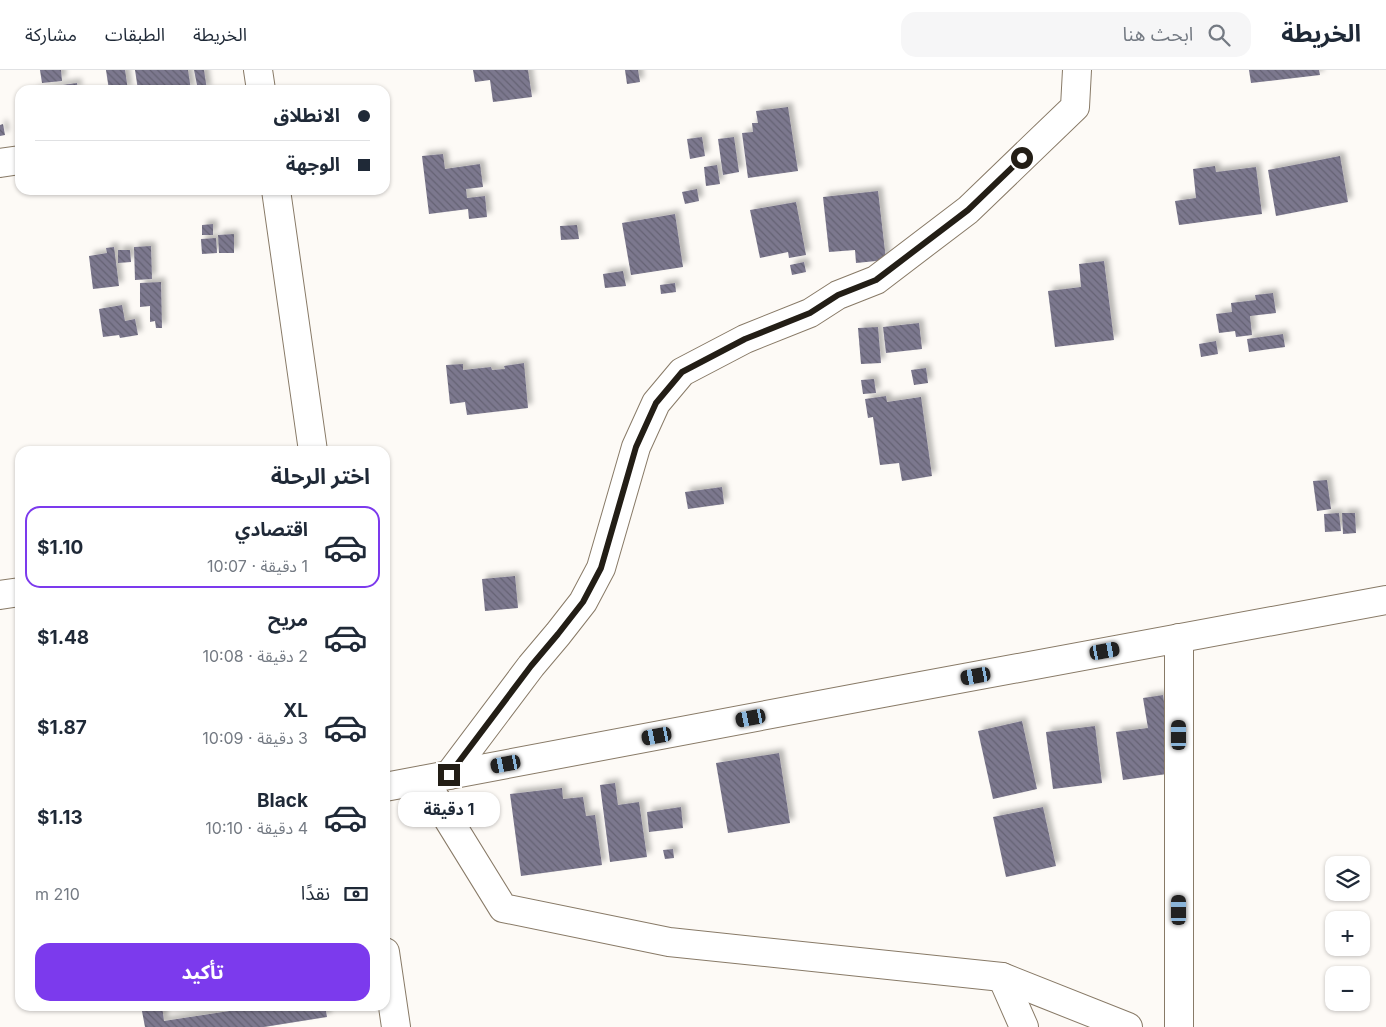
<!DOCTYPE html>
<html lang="ar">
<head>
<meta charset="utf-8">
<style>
	body { margin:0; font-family:Inter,"Noto Sans Arabic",sans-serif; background:#f6f6f7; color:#1f2937; direction:rtl; height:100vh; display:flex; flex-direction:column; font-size:19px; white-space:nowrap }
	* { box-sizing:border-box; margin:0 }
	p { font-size:16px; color:#747a83 }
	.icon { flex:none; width:28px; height:28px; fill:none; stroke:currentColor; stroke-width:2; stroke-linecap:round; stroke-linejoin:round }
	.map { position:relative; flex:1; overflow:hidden; direction:ltr }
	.sheet { position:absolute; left:15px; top:376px; width:375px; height:565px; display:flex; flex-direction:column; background:#fff; border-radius:15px; box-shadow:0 1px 4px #0004; direction:rtl }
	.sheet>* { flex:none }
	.hud { position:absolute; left:15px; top:15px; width:375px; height:110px; border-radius:15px; box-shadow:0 1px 4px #0004; direction:rtl; display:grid; align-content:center; height:110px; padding:0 20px; background:#fff }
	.controls { position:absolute; left:1325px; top:786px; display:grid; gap:10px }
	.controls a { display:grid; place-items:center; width:45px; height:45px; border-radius:10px; background:#fff; box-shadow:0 1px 4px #0004; font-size:25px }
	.end { position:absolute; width:22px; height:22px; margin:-11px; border:6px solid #231e16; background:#fff; box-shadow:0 0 0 2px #fff }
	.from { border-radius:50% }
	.bubble { position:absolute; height:35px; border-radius:15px; background:#fff; box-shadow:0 1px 4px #0004; font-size:16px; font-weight:700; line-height:35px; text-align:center; direction:rtl }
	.car { position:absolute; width:15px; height:30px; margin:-15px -8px; border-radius:6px; box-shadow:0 0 4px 1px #0007; background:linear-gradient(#222 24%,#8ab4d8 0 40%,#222 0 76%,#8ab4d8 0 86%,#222 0) }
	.hud b { display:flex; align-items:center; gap:18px; height:48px; font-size:19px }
	.hud b+b { border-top:1px solid #e0e1e3 }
	.hud i { width:12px; height:12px; background:#1f2937 }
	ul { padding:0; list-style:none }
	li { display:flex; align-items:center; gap:15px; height:82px; margin:0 10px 8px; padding:0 10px; border:2px solid transparent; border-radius:15px }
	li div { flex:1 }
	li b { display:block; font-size:19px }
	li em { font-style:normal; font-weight:700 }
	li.current { border-color:#7c3aed }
	li>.icon { width:45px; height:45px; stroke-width:1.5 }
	h2 { padding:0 20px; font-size:22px; line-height:60px }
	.pay { display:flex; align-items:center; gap:12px; height:55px; padding:0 20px; font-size:19px }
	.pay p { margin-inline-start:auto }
	.action { display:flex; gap:10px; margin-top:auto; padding:10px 20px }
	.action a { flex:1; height:58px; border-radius:15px; background:#7c3aed; color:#fff; font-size:20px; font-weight:700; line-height:58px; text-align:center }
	header { display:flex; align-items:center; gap:30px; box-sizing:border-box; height:70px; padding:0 25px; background:#fff; border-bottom:1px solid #e0e1e3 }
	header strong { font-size:24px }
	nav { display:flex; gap:28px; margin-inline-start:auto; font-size:18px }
	.search { width:350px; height:45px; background:#f6f6f7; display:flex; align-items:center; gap:12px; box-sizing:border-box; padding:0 18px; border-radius:15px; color:#747a83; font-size:19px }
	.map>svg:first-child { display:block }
</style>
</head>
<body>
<header>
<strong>الخريطة</strong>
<div class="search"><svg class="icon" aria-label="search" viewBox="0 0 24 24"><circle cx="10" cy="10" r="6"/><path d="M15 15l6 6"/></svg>ابحث هنا</div>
<nav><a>الخريطة</a><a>الطبقات</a><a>مشاركة</a></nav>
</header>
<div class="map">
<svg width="1386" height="957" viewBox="0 0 1386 957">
	<defs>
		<pattern id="building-back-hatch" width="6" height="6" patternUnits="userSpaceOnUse" patternTransform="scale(1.25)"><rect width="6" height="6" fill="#7c788e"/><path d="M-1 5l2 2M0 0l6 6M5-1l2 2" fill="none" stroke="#656273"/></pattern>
		<filter id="shadow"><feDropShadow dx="4.5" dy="-4.5" stdDeviation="2.5" flood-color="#0004"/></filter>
	</defs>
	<rect width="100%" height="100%" fill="#fdfaf6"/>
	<g fill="url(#building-back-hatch)" filter="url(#shadow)">
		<path d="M40,0H61L62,11L42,13Z"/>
		<path d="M106,0H125L128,20H109Z"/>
		<path d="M135,0H188L191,20H138Z"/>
		<path d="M194,0H204L207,20H198Z"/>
		<path d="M473,0H528L532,27L493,32L490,10L475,12Z"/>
		<path d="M625,0H638L640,12L627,14Z"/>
		<path d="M1249,0H1319L1320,5L1251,13Z"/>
		<path d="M77,13L78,20H33V19Z"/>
		<path d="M788,37L798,101L748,108L742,63L753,62L752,53H758L756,41Z"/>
		<path d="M3,54L5,65L0,66V55Z"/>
		<path d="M702,67L705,86L690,89L687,69Z"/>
		<path d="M734,67L739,102L723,105L718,69Z"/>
		<path d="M443,84L445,99L480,94L483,117L466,119L467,128L485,126L487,147L469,149L468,139L429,144L422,86Z"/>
		<path d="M1340,86L1348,132L1276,146L1268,100Z"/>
		<path d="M717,95L720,114L706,116L704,97Z"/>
		<path d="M1215,96L1216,102L1256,97L1262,144L1179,155L1175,131L1196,128L1193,99Z"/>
		<path d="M697,119L699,131L685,134L682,122Z"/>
		<path d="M878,121L886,190L856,193L855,180L829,182L823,127Z"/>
		<path d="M796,132L806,185L789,188L788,182L760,188L750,140Z"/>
		<path d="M675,144L683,197L631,205L622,153Z"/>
		<path d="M213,154V165H202V155Z"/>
		<path d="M577,155L579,169L561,170L560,156Z"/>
		<path d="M234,164V183H219L218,165Z"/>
		<path d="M216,168L217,183L202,184L201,169Z"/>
		<path d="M151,176L152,209L135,210L134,177Z"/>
		<path d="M114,177L119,216L93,219L89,186L107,183L106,178Z"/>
		<path d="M118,180H130L131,192L118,193Z"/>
		<path d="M1104,191L1114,270L1055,277L1048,221L1081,217L1079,194Z"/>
		<path d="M804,192L806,202L792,205L790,195Z"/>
		<path d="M623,201L626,216L605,218L603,204Z"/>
		<path d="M161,212L162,258H156L155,251L150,252V236L140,237V213Z"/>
		<path d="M675,213L676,222L661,224L660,215Z"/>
		<path d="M1273,223L1276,243L1250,246L1252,265L1236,267L1235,261L1219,263L1216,244L1232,242L1231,233L1256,230L1255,225Z"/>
		<path d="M122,235L125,251L135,249L138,265L120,268L119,265L103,267L99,239Z"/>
		<path d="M919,253L922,279L886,283L883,257Z"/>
		<path d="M878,257L881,293L861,294L858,258Z"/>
		<path d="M1283,264L1285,277L1249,282L1247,269Z"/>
		<path d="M1216,271L1218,284L1201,287L1199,274Z"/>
		<path d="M524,293L528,338L467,345L465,332L450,334L446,295L463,294V300L491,297L492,300L505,299L504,296Z"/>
		<path d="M926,298L928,313L914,315L911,300Z"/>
		<path d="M874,309L876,323L863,324L861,310Z"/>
		<path d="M886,326L887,332L921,327L932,406L902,411L899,393L880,395L873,347L868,348L865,329Z"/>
		<path d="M1327,410L1331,439L1317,441L1313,411Z"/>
		<path d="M722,417L724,434L688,439L685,422Z"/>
		<path d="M1339,443L1341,461L1325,462L1324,444Z"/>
		<path d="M1342,443H1355L1356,463L1343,464Z"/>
		<path d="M515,506L518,538L485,541L482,509Z"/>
		<path d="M1163,625L1174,703L1123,710L1116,662L1148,658L1143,628Z"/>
		<path d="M1022,651L1037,719L993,729L978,661Z"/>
		<path d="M1095,656L1102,713L1053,719L1046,662Z"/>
		<path d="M779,683L790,753L728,763L716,693Z"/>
		<path d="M615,713L618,735L639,732L647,787L610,792L600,715Z"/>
		<path d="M562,718L563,729L583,727L586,746L595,745L602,795L521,806L510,724Z"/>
		<path d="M681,737L683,758L649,762L647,742Z"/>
		<path d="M1043,737L1056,796L1006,807L993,747Z"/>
		<path d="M673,779L674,788L665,789L663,780Z"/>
		<path d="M141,936H162L164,951L262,936H325L327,947L264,957H145Z"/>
	</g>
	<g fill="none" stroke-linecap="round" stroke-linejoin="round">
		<defs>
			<g id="minor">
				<path d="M258,0L261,20"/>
				<path d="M0,93L20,90"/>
				<path d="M276,120L313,381"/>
				<path d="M0,525L20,522"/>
				<path d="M1179,568V957"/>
				<path d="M449,705L531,596L558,564L583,532L601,498L636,377L656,333L682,302L745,269L810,243L838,225L876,210L968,140L1075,37L1077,0"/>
				<path d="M424,710L503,838L669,872L1002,907L1128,957"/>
				<path d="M385,717L883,623L1386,530"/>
				<path d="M385,882L396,957"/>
				<path d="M1002,907L1024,957"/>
			</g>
		</defs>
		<use href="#minor" stroke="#887a67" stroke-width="30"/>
		<use href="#minor" stroke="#fff" stroke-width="28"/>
	</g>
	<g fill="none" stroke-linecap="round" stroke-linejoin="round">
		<path stroke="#231e16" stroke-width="6" d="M449,705L531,596L558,564L583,532L601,498L636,377L656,333L682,302L745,269L810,243L838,225L876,210L968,140L1022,88"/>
	</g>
</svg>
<div class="controls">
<a><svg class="icon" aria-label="layers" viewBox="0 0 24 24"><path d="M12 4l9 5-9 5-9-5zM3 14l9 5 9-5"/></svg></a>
<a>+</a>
<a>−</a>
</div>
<i class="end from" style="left:1022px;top:88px"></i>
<i class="end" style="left:449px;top:705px"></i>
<div class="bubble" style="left:398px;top:722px;width:102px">1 دقيقة</div>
<i class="car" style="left:1105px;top:581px;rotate:80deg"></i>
<i class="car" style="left:976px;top:606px;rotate:260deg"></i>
<i class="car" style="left:751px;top:648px;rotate:259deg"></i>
<i class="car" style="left:1179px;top:665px;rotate:0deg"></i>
<i class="car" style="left:657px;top:666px;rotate:259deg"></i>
<i class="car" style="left:506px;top:694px;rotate:259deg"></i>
<i class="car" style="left:1179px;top:840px;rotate:0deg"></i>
<div class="hud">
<b><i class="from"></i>الانطلاق</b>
<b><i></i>الوجهة</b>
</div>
<section class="sheet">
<h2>اختر الرحلة</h2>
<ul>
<li class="current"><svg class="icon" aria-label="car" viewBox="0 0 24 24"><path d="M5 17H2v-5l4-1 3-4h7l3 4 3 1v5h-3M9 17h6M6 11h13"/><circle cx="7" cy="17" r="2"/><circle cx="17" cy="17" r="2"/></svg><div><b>اقتصادي</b><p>1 دقيقة · 10:07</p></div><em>$1.10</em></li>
<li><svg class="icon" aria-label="car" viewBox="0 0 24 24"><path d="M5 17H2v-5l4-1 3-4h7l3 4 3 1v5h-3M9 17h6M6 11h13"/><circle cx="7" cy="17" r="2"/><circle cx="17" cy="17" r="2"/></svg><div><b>مريح</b><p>2 دقيقة · 10:08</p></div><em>$1.48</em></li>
<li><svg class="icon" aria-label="car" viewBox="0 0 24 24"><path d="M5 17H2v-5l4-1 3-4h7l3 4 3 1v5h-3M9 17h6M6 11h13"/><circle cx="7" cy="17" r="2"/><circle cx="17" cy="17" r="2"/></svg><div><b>XL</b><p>3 دقيقة · 10:09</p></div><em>$1.87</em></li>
<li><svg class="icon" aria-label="car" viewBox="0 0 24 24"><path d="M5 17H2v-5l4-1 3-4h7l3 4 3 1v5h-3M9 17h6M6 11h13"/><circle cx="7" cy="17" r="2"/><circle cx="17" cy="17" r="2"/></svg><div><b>Black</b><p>4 دقيقة · 10:10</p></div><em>$1.13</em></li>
</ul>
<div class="pay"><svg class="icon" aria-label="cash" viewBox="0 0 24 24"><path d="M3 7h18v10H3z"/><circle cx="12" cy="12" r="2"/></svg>نقدًا<p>210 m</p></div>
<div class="action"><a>تأكيد</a></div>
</section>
</div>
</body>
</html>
